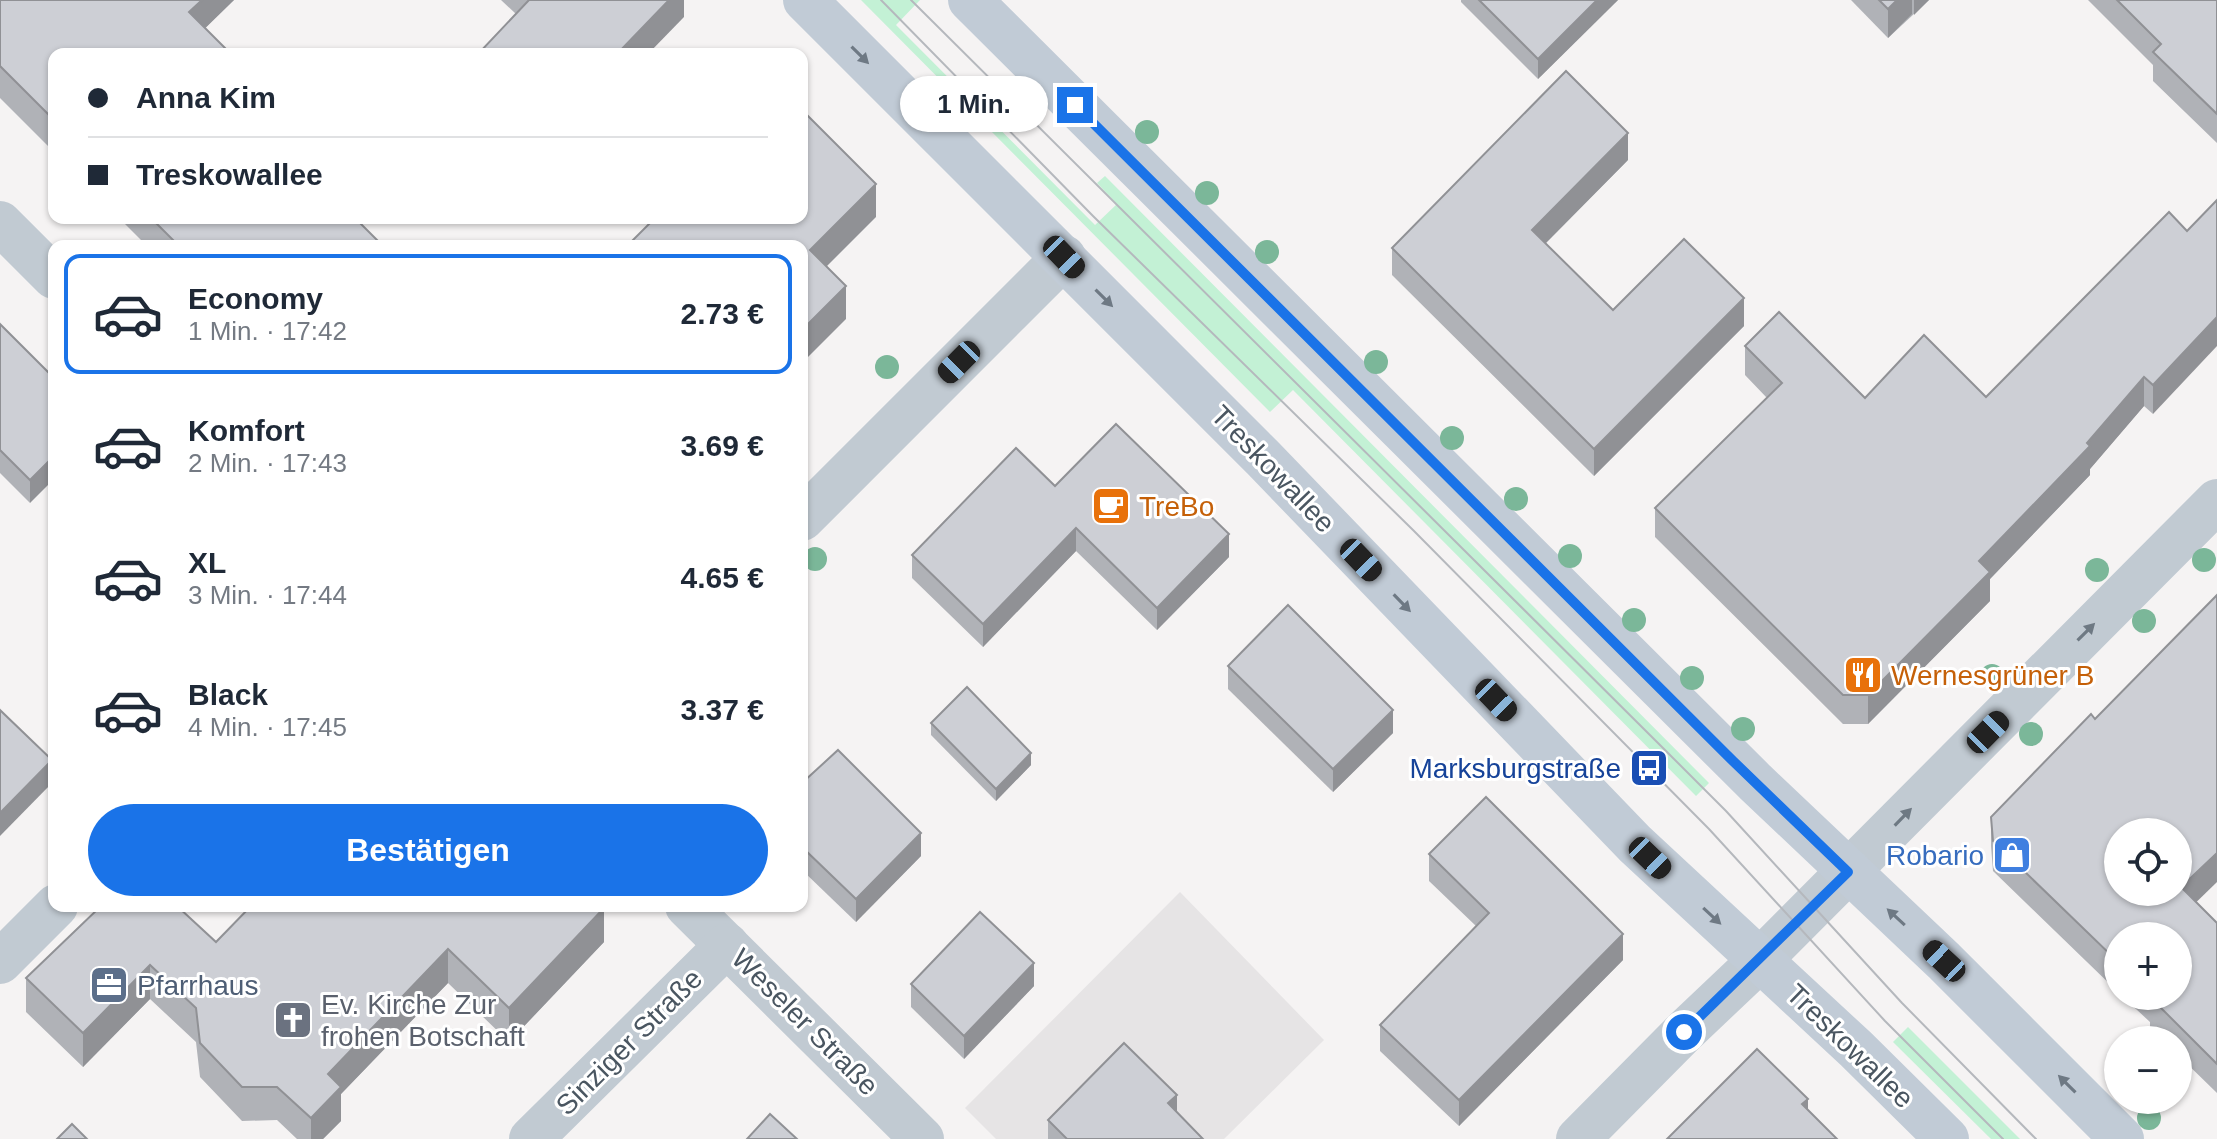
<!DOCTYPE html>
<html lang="de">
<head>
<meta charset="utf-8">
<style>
	body { margin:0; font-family:Arial,sans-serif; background:#f6f6f7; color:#1f2937; height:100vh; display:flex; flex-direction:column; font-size:30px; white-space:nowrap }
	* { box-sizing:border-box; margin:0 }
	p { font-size:26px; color:#747a83 }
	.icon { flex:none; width:44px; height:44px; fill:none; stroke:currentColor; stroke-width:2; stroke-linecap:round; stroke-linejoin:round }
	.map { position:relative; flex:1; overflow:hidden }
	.side { position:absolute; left:48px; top:240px; width:760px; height:672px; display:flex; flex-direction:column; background:#fff; border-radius:16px; box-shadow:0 2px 6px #0004 }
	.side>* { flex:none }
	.guide { position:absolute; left:48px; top:48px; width:760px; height:176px; border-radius:16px; box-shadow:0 2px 6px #0004; display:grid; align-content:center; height:176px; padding:0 40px; background:#fff }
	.tools { position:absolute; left:2104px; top:818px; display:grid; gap:16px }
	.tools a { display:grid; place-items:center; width:88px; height:88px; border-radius:50%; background:#fff; box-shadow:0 2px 6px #0004; font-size:40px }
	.end { position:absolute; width:36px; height:36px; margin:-18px; border:10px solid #1a73e8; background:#fff; box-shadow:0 0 0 4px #fff }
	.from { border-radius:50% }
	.bubble { position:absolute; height:56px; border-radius:28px; background:#fff; box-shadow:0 2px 6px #0004; font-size:26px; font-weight:800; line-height:56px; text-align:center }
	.car { position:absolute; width:24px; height:48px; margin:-24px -12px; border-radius:10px; box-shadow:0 0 6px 2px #0007; background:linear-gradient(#222 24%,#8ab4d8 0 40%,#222 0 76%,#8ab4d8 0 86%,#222 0) }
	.guide b { display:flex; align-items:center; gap:28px; height:76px; font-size:30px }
	.guide b+b { border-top:2px solid #e0e1e3 }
	.guide i { width:20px; height:20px; background:#1f2937 }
	ul { padding:14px 0 0; list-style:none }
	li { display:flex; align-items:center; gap:24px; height:120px; margin:0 16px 12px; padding:0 24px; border:4px solid transparent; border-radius:16px }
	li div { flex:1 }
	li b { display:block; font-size:30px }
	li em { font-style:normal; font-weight:800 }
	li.on { border-color:#1a73e8 }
	li>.icon { width:72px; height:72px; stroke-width:1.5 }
	.primary-button { display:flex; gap:16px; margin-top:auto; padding:16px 40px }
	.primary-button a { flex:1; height:92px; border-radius:48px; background:#1a73e8; color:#fff; font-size:32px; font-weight:800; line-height:92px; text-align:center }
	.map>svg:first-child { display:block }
</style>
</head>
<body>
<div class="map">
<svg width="2217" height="1139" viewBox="0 0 2217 1139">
	<rect width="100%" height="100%" fill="#f5f3f3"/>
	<path fill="#e6e4e5" d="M1180,892L1324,1040L1224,1139H996L965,1108Z"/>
	<g fill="#c3f1d5">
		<path d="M861,0H920L896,25L1095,225L1117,204L1097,183L1105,176L1709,783L1696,796L1293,390L1270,412Z"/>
		<path d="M1908,1027L2020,1139H1991L1893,1042Z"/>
	</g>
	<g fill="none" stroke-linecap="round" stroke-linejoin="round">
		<g stroke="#c1cad2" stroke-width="44">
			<path d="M0,223L54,277"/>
			<path d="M802,519L1064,257"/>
			<path d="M687,906L922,1139"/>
			<path d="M0,962L56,906"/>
			<path d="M531,1139L727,945"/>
			<path d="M1578,1139L1684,1032L1760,960L2217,501"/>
		</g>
		<g stroke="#c1cbd6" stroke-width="44">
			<path d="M805,0L1263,458L1635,844L1856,1049L1947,1139"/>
			<path d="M970,0L1755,782L1944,961L2122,1139"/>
		</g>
		<g stroke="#b5b8bd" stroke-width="2">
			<path d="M881,0L1093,216L1413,530L1709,829L1885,1021L2003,1139"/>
			<path d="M911,0L1666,751L1726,811L1902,1003L2036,1139"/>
		</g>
	</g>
	<g fill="#7bb799">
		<circle cx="1147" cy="132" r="12"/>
		<circle cx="1207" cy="193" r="12"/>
		<circle cx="1267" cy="252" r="12"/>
		<circle cx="1376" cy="362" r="12"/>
		<circle cx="887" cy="367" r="12"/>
		<circle cx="1452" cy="438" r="12"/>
		<circle cx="1516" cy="499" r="12"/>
		<circle cx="1570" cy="556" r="12"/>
		<circle cx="815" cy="559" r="12"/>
		<circle cx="2204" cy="560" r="12"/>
		<circle cx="2097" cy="570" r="12"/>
		<circle cx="1634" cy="620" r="12"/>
		<circle cx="2144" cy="621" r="12"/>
		<circle cx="1992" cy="676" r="12"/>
		<circle cx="1692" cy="678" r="12"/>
		<circle cx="1743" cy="729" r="12"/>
		<circle cx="2031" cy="734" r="12"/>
		<circle cx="2149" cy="1118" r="12"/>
	</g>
	<g fill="#b0b2b7">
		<path d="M0,0H234L205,28L54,54V152L0,98Z"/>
		<path d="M501,0H684V17L516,14Z"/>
		<path d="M1461,0H1618L1538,79L1461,2Z"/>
		<path d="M1851,0H1929L1888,38Z"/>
		<path d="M2088,0H2217V143L2153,81V65Z"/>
		<path d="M1628,160L1545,244L1613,310L1744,326L1594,476L1392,275V248Z"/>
		<path d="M119,218H355L383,246H147Z"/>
		<path d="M2187,231L2153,414L2144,406L2090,469V475L1990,579V601L1868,724H1843L1655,537V508L1767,398L1745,375V346L1865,398L1986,397Z"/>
		<path d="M0,324L54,378L30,503L0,473Z"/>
		<path d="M1055,486L1229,557L1157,630L1076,551L983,647L912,578V555Z"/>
		<path d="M1228,666L1393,733L1333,792L1228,689Z"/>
		<path d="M2095,719L2196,902L2217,923V1093L2178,1055V1040H2163L2150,1027V1022L2122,996H2178L2118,936V992L1993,871L1991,846V817Z"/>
		<path d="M931,723L1031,765L996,801L931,735Z"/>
		<path d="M802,783L921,856L856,922L802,870Z"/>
		<path d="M1429,854L1623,960L1459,1126L1380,1051V1025L1476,926L1429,881Z"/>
		<path d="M512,908L604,942L509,1042L448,983L341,1094V1121L323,1139H297L277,1120L242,1121L200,1077L196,1042L150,999L83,1067L26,1012V978L216,942Z"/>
		<path d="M911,984L1034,986L964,1059L911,1007Z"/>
		<path d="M1177,1112L1203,1139H1048V1120Z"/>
	</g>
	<g fill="#909195">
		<path d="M202,0H234L189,44V12Z"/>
		<path d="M669,0H684V17L648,54H617Z"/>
		<path d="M1597,0H1618L1538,79V59Z"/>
		<path d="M1897,0H1912V14L1888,38V9Z"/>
		<path d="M1914,0H1929L1914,15Z"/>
		<path d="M1628,133V160L1532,257V230Z"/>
		<path d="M876,184V217L810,283V250Z"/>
		<path d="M846,286V319L802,363V330Z"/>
		<path d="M1744,298V326L1594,476V449Z"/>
		<path d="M2217,317V346L2153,414V385Z"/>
		<path d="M2144,377V406L2090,469V475L1990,579V601L1868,724V695L1979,561L2087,443Z"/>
		<path d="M54,456V479L30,503V480Z"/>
		<path d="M1076,528V551L983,647V624Z"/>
		<path d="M1229,534V557L1157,630V608Z"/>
		<path d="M1393,710V733L1333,792V769Z"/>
		<path d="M1031,753V765L996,801V789Z"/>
		<path d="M52,760V783L0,836V813Z"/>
		<path d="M921,833V856L856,922V899Z"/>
		<path d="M2217,853V882L2181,917V887Z"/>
		<path d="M604,908V942L509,1042V1008Z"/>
		<path d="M1623,934V960L1459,1126V1100Z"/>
		<path d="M448,949V983L341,1094V1121L323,1139H311V1118L328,1074Z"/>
		<path d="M1034,963V986L964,1059V1036Z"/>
		<path d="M150,965V999L83,1067V1033Z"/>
		<path d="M1177,1095V1118L1168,1103Z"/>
		<path d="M1808,1099V1131L1802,1104Z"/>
	</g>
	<g fill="#cdcfd5" stroke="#909195" stroke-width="2" fill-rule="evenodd">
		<path d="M0,0H202L189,12L231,54H54V120L0,66Z"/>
		<path d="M529,0H669L617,54H478Z"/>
		<path d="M1479,0H1597L1538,59Z"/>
		<path d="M1879,0H1897L1888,9Z"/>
		<path d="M2117,0H2217V114L2153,52L2161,44Z"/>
		<path d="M1566,71L1628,133L1532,230L1613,310L1684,239L1744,298L1594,449L1392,248Z"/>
		<path d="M802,110L876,184L810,250L846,286L802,330V246H627L655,218H802Z"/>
		<path d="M2217,200V317L2153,385L2144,377L2087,443L2090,446L1979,561L1990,572L1868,695H1843L1655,508L1782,383L1745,346L1779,312L1865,398L1924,335L1986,397L2169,212L2187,231Z"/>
		<path d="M151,218H355L383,246H179Z"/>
		<path d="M0,324L54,378V456L30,480L0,450Z"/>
		<path d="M1116,424L1229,534L1157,608L1076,528L983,624L912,555L1016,448L1055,486Z"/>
		<path d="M2217,595V853L2181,887L2217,923V1064L2150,997L2151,996H2178V936H2118V962L1993,841L1991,817L2091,714L2095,719ZM2118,832H2178V892H2118Z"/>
		<path d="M1288,605L1393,710L1333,769L1228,666Z"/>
		<path d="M967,687L1031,753L996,789L931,723Z"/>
		<path d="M0,710L52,760L0,813Z"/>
		<path d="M838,750L921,833L856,899L802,847V783Z"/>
		<path d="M1486,797L1623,934L1459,1100L1380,1025L1489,913L1429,854Z"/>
		<path d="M101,906H177L216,942L251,906H511L512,908L514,906H601L604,908L509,1008L448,949L328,1074L341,1087L311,1118L277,1087H242L200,1043L196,1008L150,965L83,1033L26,978Z"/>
		<path d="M980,912L1034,963L964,1036L911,984Z"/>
		<path d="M1124,1043L1177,1095L1168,1103L1203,1139H1067L1048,1120Z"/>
		<path d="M1757,1049L1808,1099L1802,1104L1837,1139H1667Z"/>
		<path d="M770,1114L797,1139H747Z"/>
		<path d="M72,1124L87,1139H57Z"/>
	</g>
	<defs><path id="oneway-solid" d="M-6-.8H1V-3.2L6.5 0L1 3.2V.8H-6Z" transform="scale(2)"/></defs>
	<g fill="#6e7984">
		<use href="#oneway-solid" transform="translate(860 55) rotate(45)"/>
		<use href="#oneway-solid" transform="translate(1104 298) rotate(45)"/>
		<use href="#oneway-solid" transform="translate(1402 603) rotate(46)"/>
		<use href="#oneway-solid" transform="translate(1712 916) rotate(43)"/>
		<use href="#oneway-solid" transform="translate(1896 917) rotate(-137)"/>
		<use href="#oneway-solid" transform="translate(2067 1084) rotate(-135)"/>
	</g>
	<g fill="#6e7983">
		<use href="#oneway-solid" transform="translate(2086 632) rotate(-45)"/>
		<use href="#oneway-solid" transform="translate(1903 817) rotate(-46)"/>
	</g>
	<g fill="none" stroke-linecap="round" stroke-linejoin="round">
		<path stroke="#1a73e8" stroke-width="10" d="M1075,105L1733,761L1848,872L1684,1032"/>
	</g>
	<defs>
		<symbol id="cafe-square" viewBox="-11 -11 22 22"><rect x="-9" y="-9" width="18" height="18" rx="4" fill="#e8710a" stroke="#fff"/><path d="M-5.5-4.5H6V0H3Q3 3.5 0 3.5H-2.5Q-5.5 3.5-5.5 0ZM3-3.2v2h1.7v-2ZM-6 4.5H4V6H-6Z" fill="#fff"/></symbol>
		<symbol id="restaurant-square" viewBox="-11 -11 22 22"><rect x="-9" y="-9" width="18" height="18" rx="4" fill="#e8710a" stroke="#fff"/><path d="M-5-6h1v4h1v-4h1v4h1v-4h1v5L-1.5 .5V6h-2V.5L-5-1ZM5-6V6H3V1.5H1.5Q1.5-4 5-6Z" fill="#fff"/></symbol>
		<symbol id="bus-square" viewBox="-11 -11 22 22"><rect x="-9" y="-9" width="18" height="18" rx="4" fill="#1a4fb4" stroke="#fff"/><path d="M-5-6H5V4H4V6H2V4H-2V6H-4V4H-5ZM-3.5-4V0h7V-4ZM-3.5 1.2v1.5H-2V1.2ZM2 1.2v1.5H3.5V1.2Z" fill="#fff"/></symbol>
		<symbol id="shop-square" viewBox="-11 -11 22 22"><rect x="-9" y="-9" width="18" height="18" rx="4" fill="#3f7fe0" stroke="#fff"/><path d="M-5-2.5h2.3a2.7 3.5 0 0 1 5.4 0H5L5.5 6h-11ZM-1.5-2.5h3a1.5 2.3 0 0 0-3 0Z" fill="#fff"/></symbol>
		<symbol id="office-square" viewBox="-11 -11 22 22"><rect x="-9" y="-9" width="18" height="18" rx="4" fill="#5c6f8a" stroke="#fff"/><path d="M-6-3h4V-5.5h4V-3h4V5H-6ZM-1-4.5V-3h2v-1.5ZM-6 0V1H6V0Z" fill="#fff"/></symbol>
		<symbol id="church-square" viewBox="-11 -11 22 22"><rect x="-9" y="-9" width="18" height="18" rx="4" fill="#6b7280" stroke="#fff"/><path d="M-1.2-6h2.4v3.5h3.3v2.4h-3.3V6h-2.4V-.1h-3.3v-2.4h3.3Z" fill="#fff"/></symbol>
	</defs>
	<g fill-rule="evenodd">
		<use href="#cafe-square" x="1089" y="484" width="44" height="44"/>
		<use href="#restaurant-square" x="1841" y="653" width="44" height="44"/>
		<use href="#bus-square" x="1627" y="746" width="44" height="44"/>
		<use href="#shop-square" x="1990" y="833" width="44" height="44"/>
		<use href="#office-square" x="87" y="963" width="44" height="44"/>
		<use href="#church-square" x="271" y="998" width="44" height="44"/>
	</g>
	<g text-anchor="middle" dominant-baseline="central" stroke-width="6" stroke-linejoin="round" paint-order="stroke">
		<g font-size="28" fill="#4a5661" stroke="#fff">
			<text transform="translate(1273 469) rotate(46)">Treskowallee</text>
			<text transform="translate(805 1022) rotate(45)">Weseler Straße</text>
			<text transform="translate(629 1042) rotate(-45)">Sinziger Straße</text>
			<text transform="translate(1850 1046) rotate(44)">Treskowallee</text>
		</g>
		<g font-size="28" fill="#c56008" stroke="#fff" text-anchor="start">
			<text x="1139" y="506">TreBo</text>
			<text x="1891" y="675">Wernesgrüner B</text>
		</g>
		<g font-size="28" fill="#164399" stroke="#fff" text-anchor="end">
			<text x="1621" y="768">Marksburgstraße</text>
		</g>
		<g font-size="28" fill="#366cbe" stroke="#fff" text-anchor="end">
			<text x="1984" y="855">Robario</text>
		</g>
		<g font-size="28" fill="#4e5e75" stroke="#fff" text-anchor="start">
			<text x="137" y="985">Pfarrhaus</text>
		</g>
		<g font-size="28" fill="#5b616d" stroke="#fff" text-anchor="start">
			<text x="321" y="1004">Ev. Kirche Zur<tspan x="321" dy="32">frohen Botschaft</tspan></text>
		</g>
	</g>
</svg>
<div class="tools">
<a><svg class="icon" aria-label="locate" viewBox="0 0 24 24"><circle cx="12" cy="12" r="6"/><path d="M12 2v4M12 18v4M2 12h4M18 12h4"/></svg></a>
<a>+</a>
<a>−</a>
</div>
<i class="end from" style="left:1684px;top:1032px"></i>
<i class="end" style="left:1075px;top:105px"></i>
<div class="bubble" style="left:900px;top:76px;width:148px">1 Min.</div>
<i class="car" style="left:1064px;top:257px;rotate:136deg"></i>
<i class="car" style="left:959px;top:362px;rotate:225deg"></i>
<i class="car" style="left:1361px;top:560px;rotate:136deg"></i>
<i class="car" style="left:1496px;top:700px;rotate:136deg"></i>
<i class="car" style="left:1988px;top:732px;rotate:45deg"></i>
<i class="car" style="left:1650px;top:858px;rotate:134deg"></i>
<i class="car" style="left:1944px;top:961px;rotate:313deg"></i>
<div class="guide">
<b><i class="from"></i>Anna Kim</b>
<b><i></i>Treskowallee</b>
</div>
<section class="side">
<ul>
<li class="on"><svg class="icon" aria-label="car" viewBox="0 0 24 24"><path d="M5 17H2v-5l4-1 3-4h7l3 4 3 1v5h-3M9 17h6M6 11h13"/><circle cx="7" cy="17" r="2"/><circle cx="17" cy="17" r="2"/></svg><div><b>Economy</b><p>1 Min. · 17:42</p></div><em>2.73 €</em></li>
<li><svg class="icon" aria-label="car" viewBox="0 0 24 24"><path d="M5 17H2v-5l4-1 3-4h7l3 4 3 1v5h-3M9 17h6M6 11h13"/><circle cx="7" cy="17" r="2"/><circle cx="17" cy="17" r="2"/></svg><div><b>Komfort</b><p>2 Min. · 17:43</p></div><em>3.69 €</em></li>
<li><svg class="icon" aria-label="car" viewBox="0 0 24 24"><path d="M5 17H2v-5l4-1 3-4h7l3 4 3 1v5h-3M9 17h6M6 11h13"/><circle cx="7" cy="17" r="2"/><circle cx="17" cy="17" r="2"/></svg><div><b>XL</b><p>3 Min. · 17:44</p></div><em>4.65 €</em></li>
<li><svg class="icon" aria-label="car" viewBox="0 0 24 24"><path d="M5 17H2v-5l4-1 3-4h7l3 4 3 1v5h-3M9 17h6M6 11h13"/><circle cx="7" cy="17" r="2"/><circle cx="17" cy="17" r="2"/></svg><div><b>Black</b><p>4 Min. · 17:45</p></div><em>3.37 €</em></li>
</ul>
<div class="primary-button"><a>Bestätigen</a></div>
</section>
</div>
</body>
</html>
